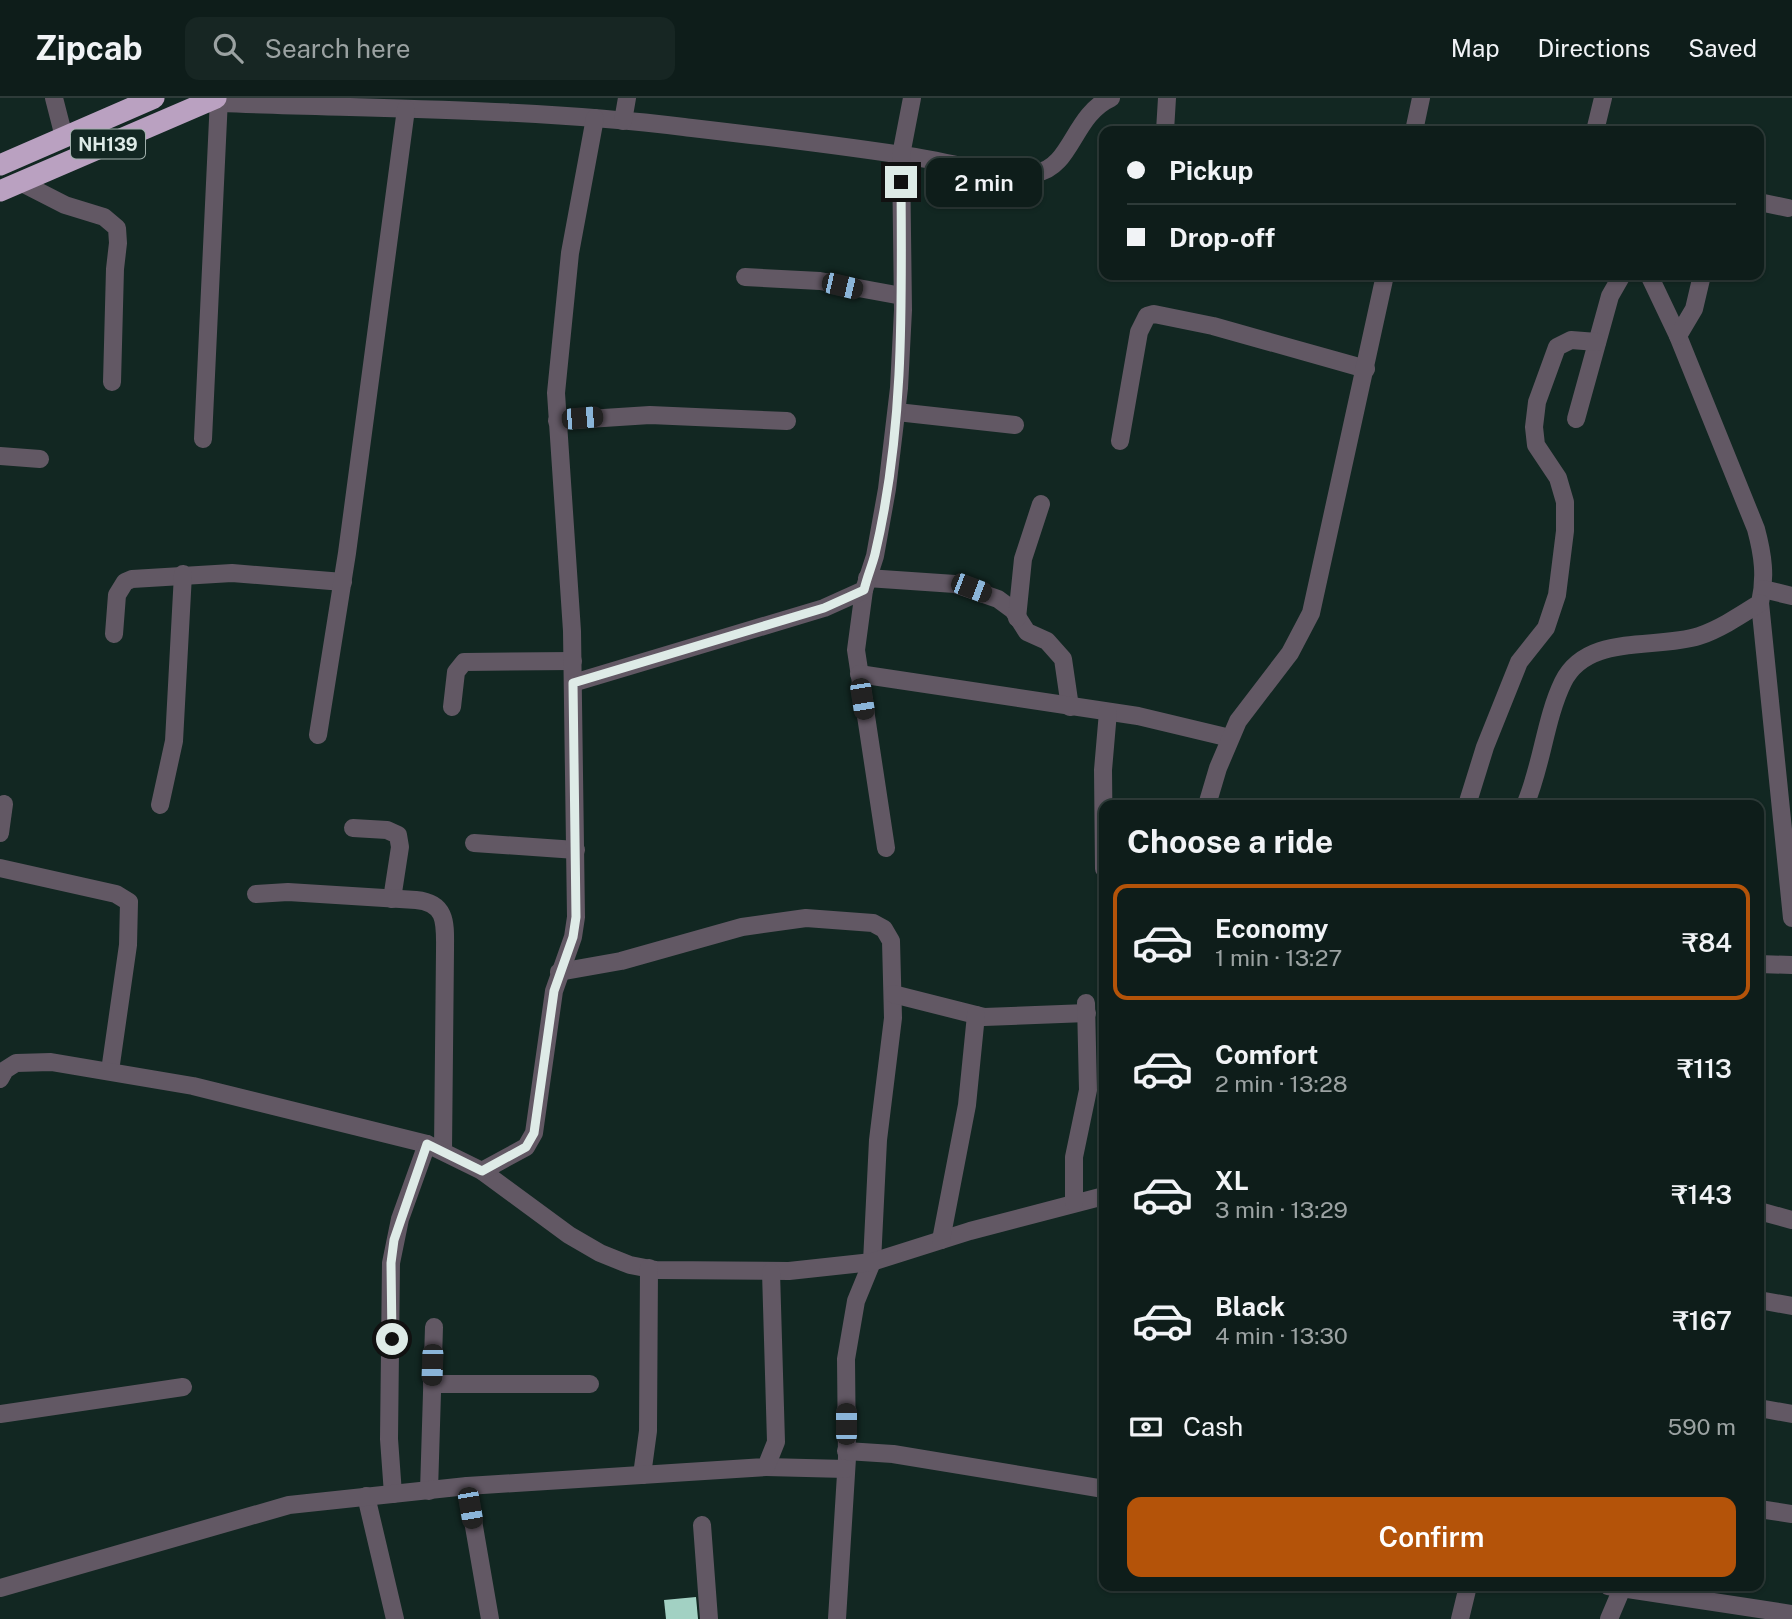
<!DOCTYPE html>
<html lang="en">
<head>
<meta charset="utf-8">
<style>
	body { margin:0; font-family:"Public Sans",sans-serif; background:#172623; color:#f1f3f6; height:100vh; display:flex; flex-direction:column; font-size:26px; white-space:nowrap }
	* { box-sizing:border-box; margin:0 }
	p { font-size:23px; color:#9ba2a2 }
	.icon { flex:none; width:38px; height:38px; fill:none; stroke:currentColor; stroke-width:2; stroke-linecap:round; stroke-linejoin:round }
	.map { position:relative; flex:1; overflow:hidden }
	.panel { position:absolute; left:1099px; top:702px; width:665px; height:791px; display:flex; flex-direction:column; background:#0e1d1a; border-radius:14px; box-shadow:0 2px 5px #0004,0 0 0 2px #2e3b39 }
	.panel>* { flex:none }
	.hud { position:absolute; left:1099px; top:28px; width:665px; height:154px; border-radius:14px; box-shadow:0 2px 5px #0004,0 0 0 2px #2e3b39; display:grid; align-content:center; height:154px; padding:0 28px; background:#0e1d1a }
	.end { position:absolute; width:32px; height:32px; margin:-16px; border:9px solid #deebe7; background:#111; box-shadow:0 0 0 4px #111 }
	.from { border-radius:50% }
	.bubble { position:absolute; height:49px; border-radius:14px; background:#0e1d1a; box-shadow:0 2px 5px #0004,0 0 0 2px #2e3b39; font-size:23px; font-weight:600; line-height:49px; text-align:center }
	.car { position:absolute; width:21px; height:42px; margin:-21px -10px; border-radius:9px; box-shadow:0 0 5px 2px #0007; background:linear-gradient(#222 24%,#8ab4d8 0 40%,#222 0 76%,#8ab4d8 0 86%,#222 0) }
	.hud b { display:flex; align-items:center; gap:24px; height:66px; font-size:26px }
	.hud b+b { border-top:2px solid #2e3b39 }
	.hud i { width:18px; height:18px; background:#f1f3f6 }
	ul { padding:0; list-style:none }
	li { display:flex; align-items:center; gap:21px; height:116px; margin:0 14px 10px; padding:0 14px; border:4px solid transparent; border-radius:14px }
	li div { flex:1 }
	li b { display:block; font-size:26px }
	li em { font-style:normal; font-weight:600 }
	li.selected { border-color:#b45309 }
	li>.icon { width:63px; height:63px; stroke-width:1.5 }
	h2 { padding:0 28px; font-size:32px; line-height:84px }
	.pay { display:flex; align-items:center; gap:18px; height:77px; padding:0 28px; font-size:26px }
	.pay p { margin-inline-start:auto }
	.cta { display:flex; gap:14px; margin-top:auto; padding:14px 28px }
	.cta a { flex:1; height:80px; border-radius:14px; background:#b45309; color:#fff; font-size:28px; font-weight:600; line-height:80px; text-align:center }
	header { display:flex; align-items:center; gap:42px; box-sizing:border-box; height:98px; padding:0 35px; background:#0e1d1a; border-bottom:2px solid #2e3b39 }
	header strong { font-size:33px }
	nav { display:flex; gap:38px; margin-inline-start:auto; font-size:24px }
	.search { width:490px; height:63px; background:#172623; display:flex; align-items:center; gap:18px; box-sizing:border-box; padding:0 24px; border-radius:14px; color:#9ba2a2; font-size:26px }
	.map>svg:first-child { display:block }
</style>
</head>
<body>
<header>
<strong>Zipcab</strong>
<div class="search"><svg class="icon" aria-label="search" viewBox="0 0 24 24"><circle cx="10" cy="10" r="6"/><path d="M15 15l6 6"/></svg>Search here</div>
<nav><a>Map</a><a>Directions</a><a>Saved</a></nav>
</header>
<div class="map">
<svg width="1792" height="1521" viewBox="0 0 1792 1521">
	<rect width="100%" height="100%" fill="#122722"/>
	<path fill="#a2d1c3" d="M696,1499L698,1521H666L664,1502Z"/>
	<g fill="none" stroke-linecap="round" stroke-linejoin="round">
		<g stroke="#625864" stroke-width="18">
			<path d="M54,0L64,39"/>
			<path d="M220,5C374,11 530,10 684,29C761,38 839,47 915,59C947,64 1006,80 1036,75C1072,69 1073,17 1111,0"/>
			<path d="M623,23L627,0"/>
			<path d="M1165,33L1167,0"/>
			<path d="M1414,33L1421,0"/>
			<path d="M1595,33L1603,0"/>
			<path d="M20,84L65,107L104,119L117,130L118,145L115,171L112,284"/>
			<path d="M1759,104L1788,110"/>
			<path d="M1649,177L1678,238L1756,431C1763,457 1766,479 1760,505L1792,820"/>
			<path d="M745,179L820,183L902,198"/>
			<path d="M1678,238L1694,211L1702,177"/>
			<path d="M897,314L1015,327"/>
			<path d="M1576,321L1610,198L1622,177"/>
			<path d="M557,323L650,317L787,323"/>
			<path d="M203,341L219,0"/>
			<path d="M1120,343L1139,234L1147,218L1154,216L1213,228L1366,271"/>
			<path d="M0,358L40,361"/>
			<path d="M867,480L955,486L998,501L1013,512L1027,534L1047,543L1063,561L1070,609"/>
			<path d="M1763,491L1792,498"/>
			<path d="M864,492L856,552L886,750"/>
			<path d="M1017,520L1023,461L1041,406"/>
			<path d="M114,536L117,497L125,484L132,481L232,475L343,484"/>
			<path d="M859,576L1138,618L1230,640"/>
			<path d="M573,585L824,510L864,492L875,458L887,391L899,290L903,212L901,57L912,0"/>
			<path d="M452,609L456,574L464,564L573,563"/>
			<path d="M318,637L347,455L406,11"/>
			<path d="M160,707L174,643L183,476"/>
			<path d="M1207,707L1218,670L1238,623L1290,555L1311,515L1385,177"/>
			<path d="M1467,707L1485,649L1519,564L1546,530L1557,497L1565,433V404L1558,380L1536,347L1534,329L1537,304L1557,249L1571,242L1597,244"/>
			<path d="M1525,707C1542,668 1545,621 1563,584C1587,535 1655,552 1699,538C1720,531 1741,517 1760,505"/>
			<path d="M353,730L387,732L398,737L400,749L392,801"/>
			<path d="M0,735L4,706"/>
			<path d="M474,745L576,752"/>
			<path d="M0,770L116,796L129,804L128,847L110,973"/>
			<path d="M1104,771L1103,672L1108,614"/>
			<path d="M256,796L288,794L416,802C448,805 445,827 445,853L443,1053"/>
			<path d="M1759,866L1792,867"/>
			<path d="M559,874L621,863L742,829L806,820L873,825L884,831L891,843L893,920L878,1042L872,1164L856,1203L846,1261L847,1360L837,1521"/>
			<path d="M893,896L984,919L1087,915"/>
			<path d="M0,981L5,972L16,965L51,964L193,988L427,1046L482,1073L569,1137L600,1155L630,1167L656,1172L789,1173L872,1164L970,1133L1104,1098"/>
			<path d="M482,1073L526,1049L534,1035L554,893L573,839L576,819L572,533L556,295L570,155L595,20"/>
			<path d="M1074,1105V1059L1088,992L1086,905"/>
			<path d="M1759,1113L1792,1122"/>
			<path d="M941,1142L967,1007L976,917"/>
			<path d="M1759,1202L1792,1208"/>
			<path d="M432,1286H590"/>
			<path d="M1759,1310L1792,1316"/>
			<path d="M0,1316L183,1289"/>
			<path d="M846,1353L893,1356L1104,1391"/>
			<path d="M766,1369L846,1371"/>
			<path d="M642,1377L648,1333L649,1170"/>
			<path d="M467,1388L490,1521"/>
			<path d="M429,1393L434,1229"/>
			<path d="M393,1396L389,1341L391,1165L400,1121L427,1046"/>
			<path d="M366,1398L395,1521"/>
			<path d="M1759,1411L1792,1416"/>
			<path d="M702,1427L709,1521"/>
			<path d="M1608,1488L1792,1516"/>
			<path d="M0,1490L289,1407L467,1388L766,1369L776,1344L771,1174"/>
			<path d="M1460,1521L1468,1488"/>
			<path d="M1609,1521L1623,1488"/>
		</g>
		<g stroke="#baa1c1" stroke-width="21">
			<path d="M0,67L154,0"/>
			<path d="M0,93L216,0"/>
		</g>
	</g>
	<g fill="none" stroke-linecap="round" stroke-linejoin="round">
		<path stroke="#deebe7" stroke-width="9" d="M392,1241L391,1165L394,1142L427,1046L482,1073L526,1049L534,1035L554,893L573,839L576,819L573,585L824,510L864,492C867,479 872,468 875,456C904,334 902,209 901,84"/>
	</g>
	<g text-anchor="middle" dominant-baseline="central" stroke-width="7" stroke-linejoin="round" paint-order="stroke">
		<rect fill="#122722" stroke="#a1b0ac" stroke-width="2" x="71" y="31.5" width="74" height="29" rx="5"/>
		<g font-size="18" font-weight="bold" fill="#deebe7">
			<text x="108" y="46">NH139</text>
		</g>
	</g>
</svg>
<i class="end from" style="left:392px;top:1241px"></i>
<i class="end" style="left:901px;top:84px"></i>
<div class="bubble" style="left:926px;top:60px;width:116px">2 min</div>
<i class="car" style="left:842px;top:188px;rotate:103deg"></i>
<i class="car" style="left:582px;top:320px;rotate:85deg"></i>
<i class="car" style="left:971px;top:490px;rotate:111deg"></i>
<i class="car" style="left:862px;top:601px;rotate:171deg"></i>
<i class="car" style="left:432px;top:1267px;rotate:182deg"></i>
<i class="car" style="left:846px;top:1326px;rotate:0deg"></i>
<i class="car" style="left:470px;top:1410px;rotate:170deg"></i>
<div class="hud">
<b><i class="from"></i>Pickup</b>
<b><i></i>Drop-off</b>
</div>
<section class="panel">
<h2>Choose a ride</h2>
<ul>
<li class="selected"><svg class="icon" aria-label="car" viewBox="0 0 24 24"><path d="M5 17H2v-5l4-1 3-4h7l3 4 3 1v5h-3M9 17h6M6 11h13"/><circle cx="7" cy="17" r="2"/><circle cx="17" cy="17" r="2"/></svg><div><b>Economy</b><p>1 min · 13:27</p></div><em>₹84</em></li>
<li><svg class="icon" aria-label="car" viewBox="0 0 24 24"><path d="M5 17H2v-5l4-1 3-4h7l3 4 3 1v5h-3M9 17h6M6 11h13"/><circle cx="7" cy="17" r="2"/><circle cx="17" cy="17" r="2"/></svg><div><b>Comfort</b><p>2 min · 13:28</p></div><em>₹113</em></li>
<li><svg class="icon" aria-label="car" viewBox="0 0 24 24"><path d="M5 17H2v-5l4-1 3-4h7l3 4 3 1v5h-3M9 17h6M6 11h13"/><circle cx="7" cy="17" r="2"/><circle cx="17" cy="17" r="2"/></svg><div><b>XL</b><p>3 min · 13:29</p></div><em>₹143</em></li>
<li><svg class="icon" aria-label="car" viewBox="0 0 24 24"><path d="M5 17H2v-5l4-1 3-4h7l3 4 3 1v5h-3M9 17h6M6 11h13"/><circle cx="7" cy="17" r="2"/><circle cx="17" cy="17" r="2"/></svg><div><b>Black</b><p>4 min · 13:30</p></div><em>₹167</em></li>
</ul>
<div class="pay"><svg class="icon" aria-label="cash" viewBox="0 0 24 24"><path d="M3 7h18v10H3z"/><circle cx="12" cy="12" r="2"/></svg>Cash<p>590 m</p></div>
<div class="cta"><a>Confirm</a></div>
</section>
</div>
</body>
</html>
